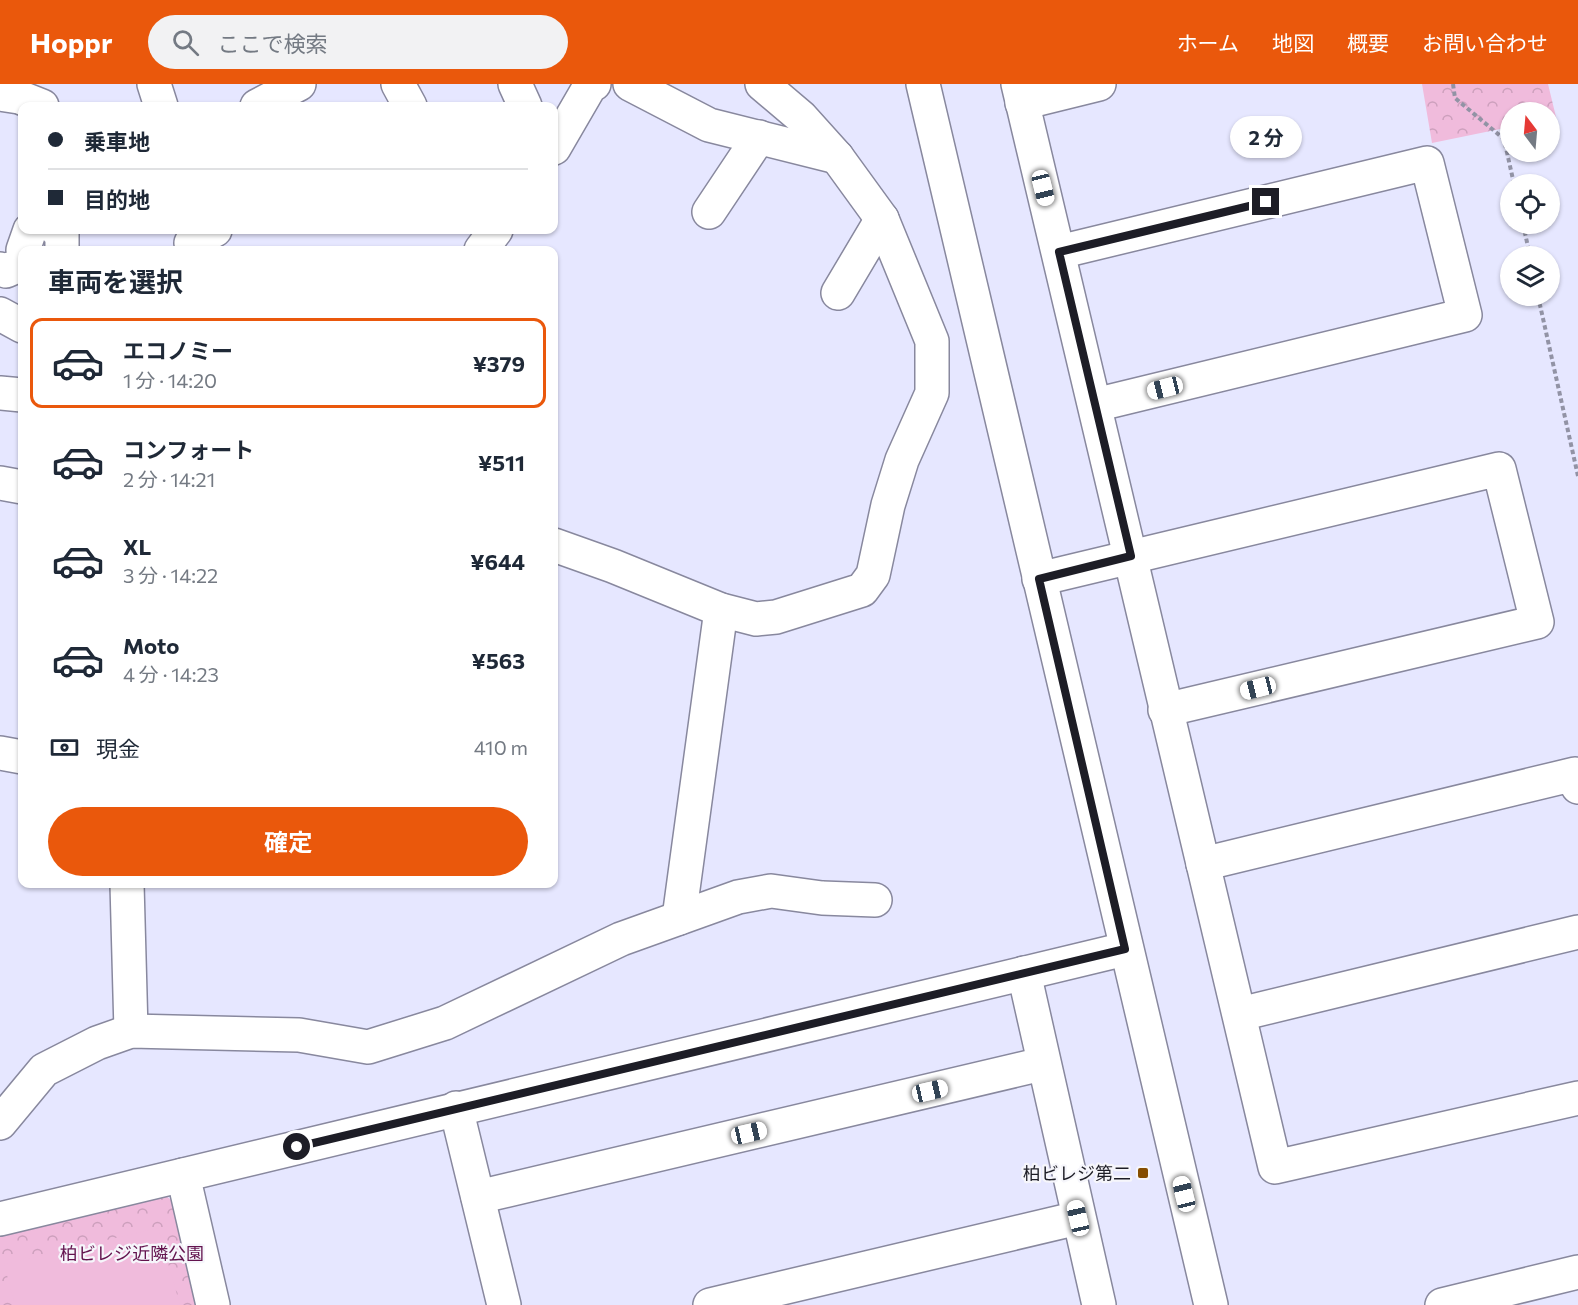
<!DOCTYPE html>
<html lang="ja">
<head>
<meta charset="utf-8">
<style>
	body { margin:0; font-family:Commissioner,"Noto Sans JP",sans-serif; background:#f2f2f3; color:#1f2937; height:100vh; display:flex; flex-direction:column; font-size:22px; white-space:nowrap }
	* { box-sizing:border-box; margin:0 }
	p { font-size:20px; color:#747a83 }
	.icon { flex:none; width:33px; height:33px; fill:none; stroke:currentColor; stroke-width:2; stroke-linecap:round; stroke-linejoin:round }
	.map { position:relative; flex:1; overflow:hidden }
	.panel { position:absolute; left:18px; top:162px; width:540px; height:642px; display:flex; flex-direction:column; background:#fff; border-radius:12px; box-shadow:0 2px 4px #0004 }
	.panel>* { flex:none }
	.top-card { position:absolute; left:18px; top:18px; width:540px; height:132px; border-radius:12px; box-shadow:0 2px 4px #0004; display:grid; align-content:center; height:132px; padding:0 30px; background:#fff }
	.needle { width:39px; rotate:344deg }
	.buttons { position:absolute; left:1500px; top:18px; display:grid; gap:12px }
	.buttons a { display:grid; place-items:center; width:60px; height:60px; border-radius:50%; background:#fff; box-shadow:0 2px 4px #0004; font-size:30px }
	.end { position:absolute; width:27px; height:27px; margin:-14px; border:8px solid #1d1d26; background:#fff; box-shadow:0 0 0 3px #fff }
	.from { border-radius:50% }
	.bubble { position:absolute; height:42px; border-radius:21px; background:#fff; box-shadow:0 2px 4px #0004; font-size:20px; font-weight:700; line-height:42px; text-align:center }
	.car { position:absolute; width:18px; height:36px; margin:-18px -9px; border-radius:8px; box-shadow:0 0 4px 2px #0007; background:linear-gradient(#fff 24%,#345 0 40%,#fff 0 76%,#345 0 86%,#fff 0) }
	.top-card b { display:flex; align-items:center; gap:21px; height:57px; font-size:22px }
	.top-card b+b { border-top:2px solid #e0e1e3 }
	.top-card i { width:15px; height:15px; background:#1f2937 }
	ul { padding:0; list-style:none }
	li { display:flex; align-items:center; gap:18px; height:90px; margin:0 12px 9px; padding:0 18px; border:3px solid transparent; border-radius:12px }
	li div { flex:1 }
	li b { display:block; font-size:22px }
	li em { font-style:normal; font-weight:700 }
	li.on { border-color:#ea580c }
	li>.icon { width:54px; height:54px; stroke-width:1.5 }
	h2 { padding:0 30px; font-size:27px; line-height:72px }
	.pay { display:flex; align-items:center; gap:15px; height:66px; padding:0 30px; font-size:22px }
	.pay p { margin-inline-start:auto }
	.action { display:flex; gap:12px; margin-top:auto; padding:12px 30px }
	.action a { flex:1; height:69px; border-radius:36px; background:#ea580c; color:#fff; font-size:24px; font-weight:700; line-height:69px; text-align:center }
	header { display:flex; align-items:center; gap:36px; box-sizing:border-box; height:84px; padding:0 30px; background:#ea580c; color:#fff }
	header strong { font-size:28px }
	nav { display:flex; gap:33px; margin-inline-start:auto; font-size:21px }
	.search { width:420px; height:54px; background:#f2f2f3; display:flex; align-items:center; gap:15px; box-sizing:border-box; padding:0 21px; border-radius:33px; color:#747a83; font-size:22px }
	.map>svg:first-child { display:block }
</style>
</head>
<body>
<header>
<strong>Hoppr</strong>
<div class="search"><svg class="icon" aria-label="search" viewBox="0 0 24 24"><circle cx="10" cy="10" r="6"/><path d="M15 15l6 6"/></svg>ここで検索</div>
<nav><a>ホーム</a><a>地図</a><a>概要</a><a>お問い合わせ</a></nav>
</header>
<div class="map">
<svg width="1578" height="1221" viewBox="0 0 1578 1221">
	<defs>
		<pattern id="forest-crowns" width="20" height="18" patternUnits="userSpaceOnUse" patternTransform="scale(1.5)"><rect width="20" height="18" fill="#f0bbdc"/><path d="M2 6a3 3 0 1 1 6 0M12 15a3 3 0 1 1 6 0" fill="none" stroke="#cda0bd"/></pattern>
	</defs>
	<rect width="100%" height="100%" fill="#e6e7ff"/>
	<g fill="url(#forest-crowns)">
		<path d="M1422,0H1548L1556,33L1550,35V28H1510V43L1432,59Z"/>
		<path d="M162,1109L174,1118L198,1221H0V1146Z"/>
	</g>
	<path fill="#f0bbdc" d="M158,1144L180,1221H15L4,1180Z"/>
	<g fill="none" stroke-linecap="round" stroke-linejoin="round">
		<defs>
			<g id="minor">
				<path d="M154,0L161,22"/>
				<path d="M398,0L410,22"/>
				<path d="M515,0L525,22"/>
				<path d="M630,0L709,41L837,73"/>
				<path d="M923,0L1211,1221"/>
				<path d="M1018,0L1275,1083L1578,1014"/>
				<path d="M0,10L19,13L42,22"/>
				<path d="M1022,19L1099,0"/>
				<path d="M257,22L299,0"/>
				<path d="M554,64L590,2L594,0"/>
				<path d="M709,128L759,53"/>
				<path d="M57,146L62,150V166"/>
				<path d="M191,159L215,146"/>
				<path d="M23,166L30,146"/>
				<path d="M481,166L496,146"/>
				<path d="M1059,168L1427,79L1465,231L1095,321"/>
				<path d="M0,185L6,187L22,180"/>
				<path d="M838,209L882,135"/>
				<path d="M0,230L22,242"/>
				<path d="M0,309L22,311"/>
				<path d="M0,399L22,403"/>
				<path d="M554,461L613,482L721,526L756,535L776,533L862,506L873,491L888,421L902,376L932,309V257L882,135L837,73L801,33L762,0"/>
				<path d="M1039,495L1499,385L1537,538L1165,626"/>
				<path d="M0,669L22,673"/>
				<path d="M1203,780L1575,690L1578,703"/>
				<path d="M127,800L131,947"/>
				<path d="M679,834L721,526"/>
				<path d="M1024,889L1099,1221"/>
				<path d="M1240,930L1578,848"/>
				<path d="M456,1024L504,1221"/>
				<path d="M0,1039L44,986L97,959L131,947L299,951L368,963L445,939L621,855L738,813L771,807L822,814L875,816"/>
				<path d="M183,1091L213,1221"/>
				<path d="M478,1113L1042,980"/>
				<path d="M0,1135L1125,865"/>
				<path d="M710,1221L1078,1134"/>
				<path d="M1442,1221L1578,1188"/>
			</g>
		</defs>
		<use href="#minor" stroke="#88889e" stroke-width="36"/>
		<g stroke="#9293a5" stroke-width="4" stroke-dasharray="4.5 3" stroke-linecap="butt">
			<path d="M1453,0L1455,14L1504,55L1514,100"/>
			<path d="M1523,140L1530,172"/>
			<path d="M1538,212L1578,392"/>
		</g>
		<use href="#minor" stroke="#fff" stroke-width="33"/>
	</g>
	<g fill="none" stroke-linecap="round" stroke-linejoin="round">
		<path stroke="#1d1d26" stroke-width="8" d="M297,1063L1125,865L1039,495L1131,472L1059,168L1266,118"/>
	</g>
	<rect fill="#864e00" stroke="#f6f6fb" stroke-width="2" x="1137" y="1083" width="12" height="12" rx="3"/>
	<g text-anchor="middle" dominant-baseline="central" stroke-width="4.5" stroke-linejoin="round" paint-order="stroke">
		<g font-size="18" fill="#1d1d26" stroke="#f6f6fb" text-anchor="end">
			<text x="1131" y="1089">柏ビレジ第二</text>
		</g>
		<g font-size="18" fill="#63134e" stroke="#f6f6fb">
			<text x="132" y="1169">柏ビレジ近隣公園</text>
		</g>
	</g>
</svg>
<div class="buttons">
<a><svg class="needle" viewBox="-14 -14 28 28"><path d="M0-13l5 13h-10z" fill="#e53935"/><path d="M0 13l5-13h-10z" fill="#747a83"/></svg></a>
<a><svg class="icon" aria-label="locate" viewBox="0 0 24 24"><circle cx="12" cy="12" r="6"/><path d="M12 2v4M12 18v4M2 12h4M18 12h4"/></svg></a>
<a><svg class="icon" aria-label="layers" viewBox="0 0 24 24"><path d="M12 4l9 5-9 5-9-5zM3 14l9 5 9-5"/></svg></a>
</div>
<i class="end from" style="left:297px;top:1063px"></i>
<i class="end" style="left:1266px;top:118px"></i>
<div class="bubble" style="left:1230px;top:32px;width:72px">2 分</div>
<i class="car" style="left:1043px;top:104px;rotate:166deg"></i>
<i class="car" style="left:1165px;top:304px;rotate:256deg"></i>
<i class="car" style="left:1258px;top:604px;rotate:256deg"></i>
<i class="car" style="left:930px;top:1007px;rotate:77deg"></i>
<i class="car" style="left:749px;top:1049px;rotate:77deg"></i>
<i class="car" style="left:1184px;top:1110px;rotate:346deg"></i>
<i class="car" style="left:1078px;top:1134px;rotate:347deg"></i>
<div class="top-card">
<b><i class="from"></i>乗車地</b>
<b><i></i>目的地</b>
</div>
<section class="panel">
<h2>車両を選択</h2>
<ul>
<li class="on"><svg class="icon" aria-label="car" viewBox="0 0 24 24"><path d="M5 17H2v-5l4-1 3-4h7l3 4 3 1v5h-3M9 17h6M6 11h13"/><circle cx="7" cy="17" r="2"/><circle cx="17" cy="17" r="2"/></svg><div><b>エコノミー</b><p>1 分 · 14:20</p></div><em>¥379</em></li>
<li><svg class="icon" aria-label="car" viewBox="0 0 24 24"><path d="M5 17H2v-5l4-1 3-4h7l3 4 3 1v5h-3M9 17h6M6 11h13"/><circle cx="7" cy="17" r="2"/><circle cx="17" cy="17" r="2"/></svg><div><b>コンフォート</b><p>2 分 · 14:21</p></div><em>¥511</em></li>
<li><svg class="icon" aria-label="car" viewBox="0 0 24 24"><path d="M5 17H2v-5l4-1 3-4h7l3 4 3 1v5h-3M9 17h6M6 11h13"/><circle cx="7" cy="17" r="2"/><circle cx="17" cy="17" r="2"/></svg><div><b>XL</b><p>3 分 · 14:22</p></div><em>¥644</em></li>
<li><svg class="icon" aria-label="car" viewBox="0 0 24 24"><path d="M5 17H2v-5l4-1 3-4h7l3 4 3 1v5h-3M9 17h6M6 11h13"/><circle cx="7" cy="17" r="2"/><circle cx="17" cy="17" r="2"/></svg><div><b>Moto</b><p>4 分 · 14:23</p></div><em>¥563</em></li>
</ul>
<div class="pay"><svg class="icon" aria-label="cash" viewBox="0 0 24 24"><path d="M3 7h18v10H3z"/><circle cx="12" cy="12" r="2"/></svg>現金<p>410 m</p></div>
<div class="action"><a>確定</a></div>
</section>
</div>
</body>
</html>
